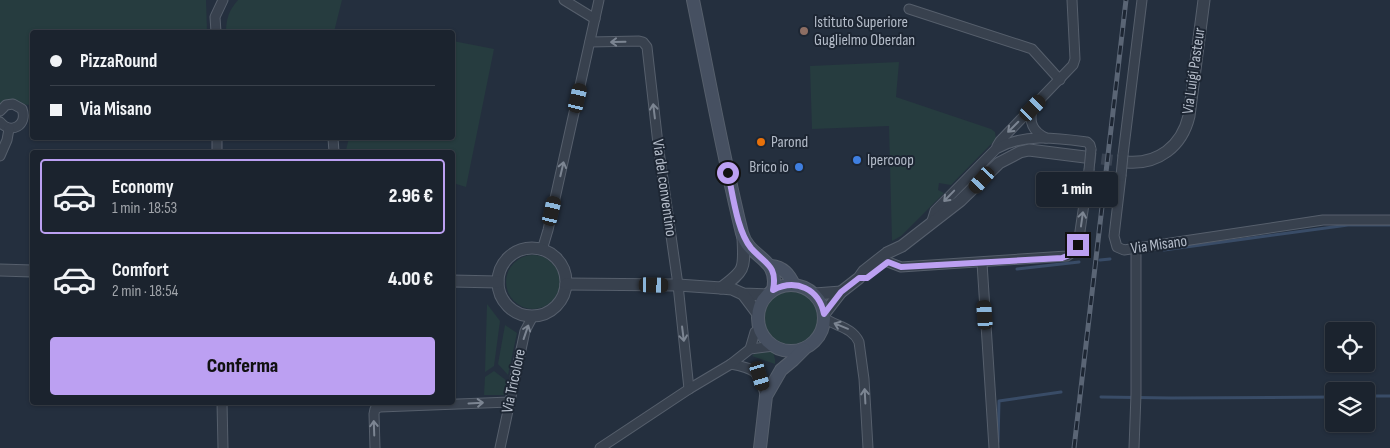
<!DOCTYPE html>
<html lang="it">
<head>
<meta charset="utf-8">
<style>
	body { margin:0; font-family:"Sofia Sans Condensed",sans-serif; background:#282f3a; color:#f1f3f6; height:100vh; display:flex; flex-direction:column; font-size:19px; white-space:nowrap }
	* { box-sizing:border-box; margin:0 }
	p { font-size:16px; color:#a0a4aa }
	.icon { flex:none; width:28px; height:28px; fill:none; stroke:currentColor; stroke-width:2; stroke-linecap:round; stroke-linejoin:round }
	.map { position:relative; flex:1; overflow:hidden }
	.side { position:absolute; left:30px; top:150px; width:425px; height:255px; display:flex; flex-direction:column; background:#1b232e; border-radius:5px; box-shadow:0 1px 4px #0004,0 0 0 1px #39404a }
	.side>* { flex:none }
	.banner { position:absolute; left:30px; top:30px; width:425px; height:110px; border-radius:5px; box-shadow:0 1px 4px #0004,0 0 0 1px #39404a; display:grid; align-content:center; height:110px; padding:0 20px; background:#1b232e }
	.controls { position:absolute; left:1325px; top:322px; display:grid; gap:10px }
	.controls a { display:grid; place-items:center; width:50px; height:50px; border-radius:5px; background:#1b232e; box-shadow:0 1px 4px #0004,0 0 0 1px #39404a; font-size:25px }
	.end { position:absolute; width:22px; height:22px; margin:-11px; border:6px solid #bca0f2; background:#111; box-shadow:0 0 0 2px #111 }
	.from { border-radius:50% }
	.bubble { position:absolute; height:35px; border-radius:5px; background:#1b232e; box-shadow:0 1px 4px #0004,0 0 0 1px #39404a; font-size:16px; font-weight:800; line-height:35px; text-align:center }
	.car { position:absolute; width:15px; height:30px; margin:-15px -8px; border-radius:6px; box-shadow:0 0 4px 1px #0007; background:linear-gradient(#222 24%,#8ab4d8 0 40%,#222 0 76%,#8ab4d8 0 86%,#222 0) }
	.banner b { display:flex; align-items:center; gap:18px; height:48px; font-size:19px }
	.banner b+b { border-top:1px solid #39404a }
	.banner i { width:12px; height:12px; background:#f1f3f6 }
	ul { padding:9px 0 0; list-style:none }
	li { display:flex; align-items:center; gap:15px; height:75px; margin:0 10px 8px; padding:0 10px; border:2px solid transparent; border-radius:5px }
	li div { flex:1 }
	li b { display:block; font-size:19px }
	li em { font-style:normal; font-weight:800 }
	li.selected { border-color:#bca0f2 }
	li>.icon { width:45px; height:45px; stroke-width:1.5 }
	.primary-button { display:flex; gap:10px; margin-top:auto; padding:10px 20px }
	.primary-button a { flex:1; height:58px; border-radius:5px; background:#bca0f2; color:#111; font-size:20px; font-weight:800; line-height:58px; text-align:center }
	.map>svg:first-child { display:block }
</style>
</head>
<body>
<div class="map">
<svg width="1390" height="448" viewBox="0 0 1390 448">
	<rect width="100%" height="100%" fill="#242f3e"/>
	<g fill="#263c3f">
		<path d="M0,0H206L207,32H32V102L31,105L0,103Z"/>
		<path d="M238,0H342L334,32H226C226,19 229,10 238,0Z"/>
		<path d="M453,41L494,49L466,187L453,183L452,152H342V151L346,150L349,138H452Z"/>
		<path d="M899,62L896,97L991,129L995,132L996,139L951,185L939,183L938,190L944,193L901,236L892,241L889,126L812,129L810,66Z"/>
		<circle cx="533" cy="282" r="27"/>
		<circle cx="791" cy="318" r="27"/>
		<path d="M487,304L500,321L494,366L485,372Z"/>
		<path d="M505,325L517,333L508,375L498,364Z"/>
		<path d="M764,350L773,352L775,359V364L752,356L756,352Z"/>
		<path d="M494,371L507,381L504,395H484L485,377Z"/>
	</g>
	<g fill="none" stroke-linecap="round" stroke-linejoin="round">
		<g stroke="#394c67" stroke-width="3">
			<path d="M1164,250L1348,225H1390"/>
			<path d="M1100,260L1110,259"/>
			<path d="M1017,269L1079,262"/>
			<path d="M1366,396H1390"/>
			<path d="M1101,397L1171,398L1334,397"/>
			<path d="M998,442L999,401L1061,392"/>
		</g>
		<path stroke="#3a4453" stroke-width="11" stroke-dasharray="11 5.5" stroke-linecap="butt" d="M1085,157L1126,162"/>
		<defs>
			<g id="minor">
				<path d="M564,0L595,19"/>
				<path d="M909,9L1032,49L1060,80"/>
				<path d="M216,32L215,17L223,0"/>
				<path d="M590,42L639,41L643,42L647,47L658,144L678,285L689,389"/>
				<path d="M1033,108C1028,121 1033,132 1046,138"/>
				<path d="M0,111L6,105L13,104L22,109C28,125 11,135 0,122"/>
				<path d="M217,138V152"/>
				<path d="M333,138L334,152"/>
				<path d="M997,146L1000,141L1073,65L1075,59L1072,0"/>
				<path d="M1123,155L1142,0"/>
				<path d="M0,156L7,140L9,129"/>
				<path d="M1121,176L1114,236L1117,247L1124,250L1323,220H1390"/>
				<path d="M931,224L935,211L996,149C1023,133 1057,138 1087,142L1090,145L1091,149"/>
				<path d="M542,250L548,230L599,0"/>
				<path d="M888,262L901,267L1067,256L1076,250L1078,245L1089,170"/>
				<path d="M982,263L994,448"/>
				<path d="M824,318C837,327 852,327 859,342L864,379L868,448"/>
				<path d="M750,349L755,332L760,329"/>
				<path d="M731,364C758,369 757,372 766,396"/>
				<path d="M222,402L223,448"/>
				<path d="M375,448L374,414L375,409L380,407L510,402"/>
				<path d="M500,448L525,331L533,316"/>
				<path d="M600,448L689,389L731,364L750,349L774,346"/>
				<path d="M1134,448L1136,394V255"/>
			</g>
			<g id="tertiary">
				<path d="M1126,162C1158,165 1182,146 1189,116L1204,0"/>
				<circle cx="532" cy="282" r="34"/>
				<path d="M0,270L32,271"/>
				<path d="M452,281L498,282"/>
				<path d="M566,284L678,285L721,288L732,289L743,294L767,295"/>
				<path d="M721,288C747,269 744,268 743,237"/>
				<path d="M743,294L758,314"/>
				<path d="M815,294L841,292"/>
				<path d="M824,314L841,292L859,278L864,271L887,253L902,246L960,201L999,163L1020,152L1029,150L1085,157"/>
			</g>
			<g id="secondary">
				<path d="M693,0C709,78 723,156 742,233C749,259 780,257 773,290"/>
				<path d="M771,266C783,267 789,274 794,285"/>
				<circle cx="791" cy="318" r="33"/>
				<path d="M760,448L766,396L781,370L793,360L804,349"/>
			</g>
		</defs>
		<use href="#minor" stroke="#565f6c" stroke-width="11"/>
		<use href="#tertiary" stroke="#565f6c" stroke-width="13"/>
		<use href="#secondary" stroke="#565f6c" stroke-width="14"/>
		<use href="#minor" stroke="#38414e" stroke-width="9"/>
		<use href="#tertiary" stroke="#38414e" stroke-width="11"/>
		<use href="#secondary" stroke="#465061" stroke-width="12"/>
		<defs>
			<path id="rail" d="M1074,448L1126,0"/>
		</defs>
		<use href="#rail" stroke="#5a6575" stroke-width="5"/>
		<use href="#rail" stroke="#1d2633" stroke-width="3" stroke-dasharray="9" stroke-linecap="butt"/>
		<defs>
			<g id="minor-bridge">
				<path d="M1089,170L1091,149"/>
				<path d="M1121,176L1123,155"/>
			</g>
		</defs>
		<use href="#minor-bridge" stroke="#565f6c" stroke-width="11" stroke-linecap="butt"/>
		<use href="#minor-bridge" stroke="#38414e" stroke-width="9"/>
	</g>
	<defs><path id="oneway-shaft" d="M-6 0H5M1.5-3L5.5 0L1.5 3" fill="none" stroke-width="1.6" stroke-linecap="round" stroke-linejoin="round" transform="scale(1.25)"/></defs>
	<g stroke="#7c8592">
		<use href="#oneway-shaft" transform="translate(618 42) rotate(179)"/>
		<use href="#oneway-shaft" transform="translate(654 111) rotate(-97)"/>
		<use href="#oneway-shaft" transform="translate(1013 127) rotate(135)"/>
		<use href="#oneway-shaft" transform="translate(562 169) rotate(-77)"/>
		<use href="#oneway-shaft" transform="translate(949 196) rotate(134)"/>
		<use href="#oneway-shaft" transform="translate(1082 219) rotate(-82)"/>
		<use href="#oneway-shaft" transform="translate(841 326) rotate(-158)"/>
		<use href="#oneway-shaft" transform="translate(526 332) rotate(-71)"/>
		<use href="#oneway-shaft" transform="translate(683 334) rotate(83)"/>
		<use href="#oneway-shaft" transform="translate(865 396) rotate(-93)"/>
		<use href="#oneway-shaft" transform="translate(476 403) rotate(-3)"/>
		<use href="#oneway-shaft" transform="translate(374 428) rotate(-92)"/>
	</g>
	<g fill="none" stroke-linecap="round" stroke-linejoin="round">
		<path stroke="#bca0f2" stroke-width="6" d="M728,173C733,195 737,231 751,248C765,264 778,265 773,290C796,278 819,289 824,314L841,292L859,278H867L888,262L901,267L1062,258L1072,254L1078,245"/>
	</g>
	<circle fill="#8d6e63" stroke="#1d2633" stroke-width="2" cx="804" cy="31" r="5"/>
	<circle fill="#e8710a" stroke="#1d2633" stroke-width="2" cx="761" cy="142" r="5"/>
	<g fill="#3f7fe0" stroke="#1d2633" stroke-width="2">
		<circle cx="857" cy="160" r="5"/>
		<circle cx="799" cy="167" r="5"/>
	</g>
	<g text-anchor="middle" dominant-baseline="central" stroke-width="4" stroke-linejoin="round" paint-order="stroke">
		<g font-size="16" fill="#b4bcc9" stroke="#1d2633" text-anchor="start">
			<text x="814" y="22">Istituto Superiore<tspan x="814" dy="18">Guglielmo Oberdan</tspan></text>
			<text x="771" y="142">Parond</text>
			<text x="867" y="160">Ipercoop</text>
			<text x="789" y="167" text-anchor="end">Brico io</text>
		</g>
		<g font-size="16" fill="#b4bcc9" stroke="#1d2633">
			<text transform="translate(1194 71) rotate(-82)">Via Luigi Pasteur</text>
			<text transform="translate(664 188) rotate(82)">Via del conventino</text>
			<text transform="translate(1159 245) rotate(-8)">Via Misano</text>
			<text transform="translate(514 381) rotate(-78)">Via Tricolore</text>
		</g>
	</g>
</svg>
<div class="controls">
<a><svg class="icon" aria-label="locate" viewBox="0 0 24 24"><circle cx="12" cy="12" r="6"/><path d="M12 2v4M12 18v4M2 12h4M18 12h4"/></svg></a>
<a><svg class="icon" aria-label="layers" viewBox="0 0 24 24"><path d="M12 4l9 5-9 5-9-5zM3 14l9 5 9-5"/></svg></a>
</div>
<i class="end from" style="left:728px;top:173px"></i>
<i class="end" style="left:1078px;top:245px"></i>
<div class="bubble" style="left:1036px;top:172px;width:82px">1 min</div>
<i class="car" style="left:578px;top:98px;rotate:13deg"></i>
<i class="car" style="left:1033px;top:108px;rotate:44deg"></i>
<i class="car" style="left:982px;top:180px;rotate:222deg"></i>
<i class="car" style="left:552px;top:211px;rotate:13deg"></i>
<i class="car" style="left:654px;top:285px;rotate:91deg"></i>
<i class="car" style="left:985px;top:315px;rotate:356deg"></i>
<i class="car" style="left:760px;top:376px;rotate:163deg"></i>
<div class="banner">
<b><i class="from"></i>PizzaRound</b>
<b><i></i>Via Misano</b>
</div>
<section class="side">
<ul>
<li class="selected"><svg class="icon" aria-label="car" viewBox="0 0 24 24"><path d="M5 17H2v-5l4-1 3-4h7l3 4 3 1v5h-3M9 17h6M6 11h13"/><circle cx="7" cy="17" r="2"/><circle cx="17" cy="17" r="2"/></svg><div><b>Economy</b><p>1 min · 18:53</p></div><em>2.96 €</em></li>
<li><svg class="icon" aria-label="car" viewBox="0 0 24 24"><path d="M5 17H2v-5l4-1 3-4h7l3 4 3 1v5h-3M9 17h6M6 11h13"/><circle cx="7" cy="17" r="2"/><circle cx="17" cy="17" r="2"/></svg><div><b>Comfort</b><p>2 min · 18:54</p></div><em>4.00 €</em></li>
</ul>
<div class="primary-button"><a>Conferma</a></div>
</section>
</div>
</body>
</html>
